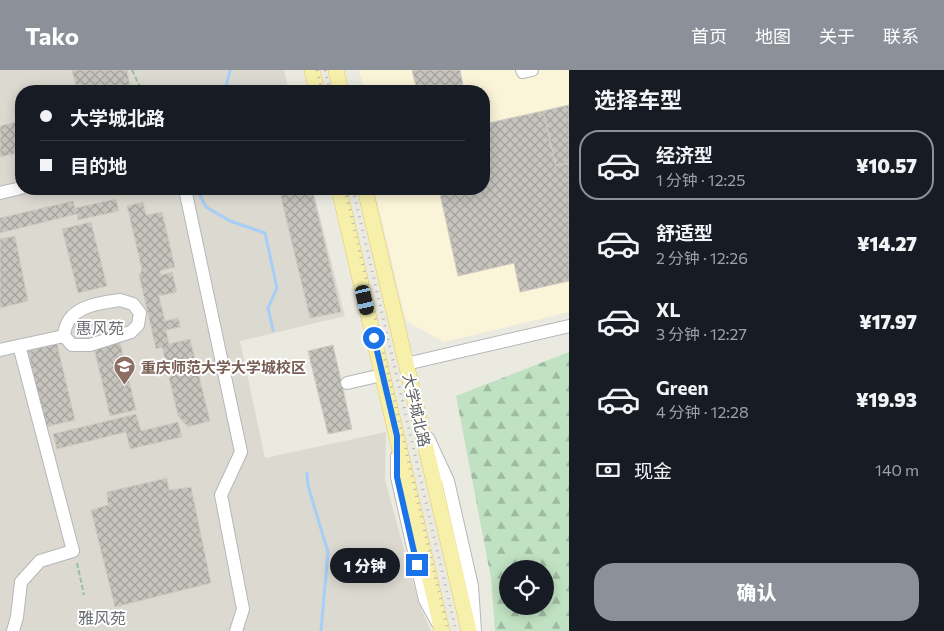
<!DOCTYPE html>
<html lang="zh">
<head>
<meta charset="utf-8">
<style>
	body { margin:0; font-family:Commissioner,"Noto Sans SC",sans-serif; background:#20242c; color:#f1f3f6; height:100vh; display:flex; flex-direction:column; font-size:19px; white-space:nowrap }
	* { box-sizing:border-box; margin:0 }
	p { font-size:16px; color:#9ea1a6 }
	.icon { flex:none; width:28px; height:28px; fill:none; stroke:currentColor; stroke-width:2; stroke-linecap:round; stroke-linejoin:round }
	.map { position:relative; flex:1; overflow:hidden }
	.details { display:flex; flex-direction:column; background:#171b24; width:375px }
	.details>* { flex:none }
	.hud { position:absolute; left:15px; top:15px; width:475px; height:110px; border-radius:20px; box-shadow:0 2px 12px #0003; display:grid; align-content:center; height:110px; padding:0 25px; background:#171b24 }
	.buttons { position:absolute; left:499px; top:490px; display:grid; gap:10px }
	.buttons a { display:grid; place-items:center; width:55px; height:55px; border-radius:50%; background:#171b24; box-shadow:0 2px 12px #0003; font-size:25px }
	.end { position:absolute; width:22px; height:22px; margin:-11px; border:6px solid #1a73e8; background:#fff; box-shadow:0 0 0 2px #fff }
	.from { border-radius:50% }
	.bubble { position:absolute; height:35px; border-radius:18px; background:#171b24; box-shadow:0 2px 12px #0003; font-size:16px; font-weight:800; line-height:35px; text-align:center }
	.car { position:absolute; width:15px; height:30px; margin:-15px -8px; border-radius:6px; box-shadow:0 0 4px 1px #0007; background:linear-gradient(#222 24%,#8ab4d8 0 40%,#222 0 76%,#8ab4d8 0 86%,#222 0) }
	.hud b { display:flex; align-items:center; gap:18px; height:48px; font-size:19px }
	.hud b+b { border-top:1px solid #363941 }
	.hud i { width:12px; height:12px; background:#f1f3f6 }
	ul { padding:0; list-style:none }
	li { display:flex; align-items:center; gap:15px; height:70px; margin:0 10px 8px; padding:0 15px; border:2px solid transparent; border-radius:20px }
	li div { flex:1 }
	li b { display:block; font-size:19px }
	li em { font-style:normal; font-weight:800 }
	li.current { border-color:#8c9099 }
	li>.icon { width:45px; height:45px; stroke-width:1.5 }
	h2 { padding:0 25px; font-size:22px; line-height:60px }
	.pay { display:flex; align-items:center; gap:12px; height:55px; padding:0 25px; font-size:19px }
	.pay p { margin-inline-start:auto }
	.action { display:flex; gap:10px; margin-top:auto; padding:10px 25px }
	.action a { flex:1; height:58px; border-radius:20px; background:#8c9099; color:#fff; font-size:20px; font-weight:800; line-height:58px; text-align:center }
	header { display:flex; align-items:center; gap:30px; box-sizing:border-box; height:70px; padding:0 25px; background:#8c9099; color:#fff }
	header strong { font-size:24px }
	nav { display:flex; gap:28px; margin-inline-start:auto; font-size:18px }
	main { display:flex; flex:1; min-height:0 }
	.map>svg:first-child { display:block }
</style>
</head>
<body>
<header>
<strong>Tako</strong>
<nav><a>首页</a><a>地图</a><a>关于</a><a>联系</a></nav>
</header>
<main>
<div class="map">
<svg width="569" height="561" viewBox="0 0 569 561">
	<defs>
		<pattern id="forest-firs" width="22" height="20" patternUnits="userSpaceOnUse" patternTransform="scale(1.25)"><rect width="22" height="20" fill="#c0e1c2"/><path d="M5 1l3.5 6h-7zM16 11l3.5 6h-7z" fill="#9fbaa1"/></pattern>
		<pattern id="building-cross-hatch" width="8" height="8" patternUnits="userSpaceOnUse" patternTransform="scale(1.25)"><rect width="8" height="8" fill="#c7c4be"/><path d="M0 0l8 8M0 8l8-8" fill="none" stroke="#a5a29e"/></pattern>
	</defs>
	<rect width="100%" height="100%" fill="#ebeae1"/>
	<path fill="#faf4d8" d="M359,0H569V242L444,272L406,251L374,119H484V21H364Z"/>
	<path fill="#dbd9d0" d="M0,0H284L289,21H21V119H313L345,246L240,271L265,388L386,362L385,410L419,534L431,561H0Z"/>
	<path fill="url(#forest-firs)" fill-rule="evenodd" d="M569,282V561H495L491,508L456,326ZM508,499H545V536H508Z"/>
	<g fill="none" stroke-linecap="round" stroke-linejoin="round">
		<g stroke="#a6cef7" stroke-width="3">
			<path d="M225,21L230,0"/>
			<path d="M197,119L206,137L230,151L265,163L277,218L268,238L273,260"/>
			<path d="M307,403L308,416L328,482L321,561"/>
		</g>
	</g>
	<g fill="url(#building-cross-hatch)" stroke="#cfccc0">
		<path d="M72,0H127L131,21H77Z"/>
		<path d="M412,0H460L464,21H417Z"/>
		<path d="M569,35V93L556,96L543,41Z"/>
		<path d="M21,39V82L0,87V56L17,52L14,40Z"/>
		<path d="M543,41L556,96L569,93V211L520,222L514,193L458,206L439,119H484V54Z"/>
		<path d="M222,119H248L224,125Z"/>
		<path d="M279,119H312L341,242L310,248Z"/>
		<path d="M116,129L119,141L78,150L77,144L0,163V148L73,131L75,138Z"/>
		<path d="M143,132L146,145L162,142L175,197L160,201L161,205L172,202L177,222L159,226L165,251L178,248L181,257L166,260L169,274L190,269L210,351L188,357L178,346L162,277L156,279L139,205L142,200L127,136Z"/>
		<path d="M91,152L107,216L78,223L62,159Z"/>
		<path d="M15,166L28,231L0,238V169Z"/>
		<path d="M120,272L136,340L110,346L94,278Z"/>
		<path d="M57,274L75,350L45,357L28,281Z"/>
		<path d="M333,275L352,359L328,364L308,281Z"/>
		<path d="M136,344L141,361L178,352L182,367L130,379L126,362L57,379L53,364Z"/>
		<path d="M167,408L169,420L191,417L211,513L115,537L91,440L108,435L107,422Z"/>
	</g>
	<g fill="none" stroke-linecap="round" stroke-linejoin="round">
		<defs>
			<g id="minor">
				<path d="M522,0L523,2L532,0"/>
				<path d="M185,119L241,382L221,425L243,539L236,561"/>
				<path d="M0,123L21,118"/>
				<path d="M120,230L133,234L140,243L138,255L131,262L90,275H72L64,266C66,237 96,233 120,230Z"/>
				<path d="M0,280L64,266"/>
				<path d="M406,294L569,256"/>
				<path d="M347,313L382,305"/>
				<path d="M428,368L448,411L472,516L475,561"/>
				<path d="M397,386V407L425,530L437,552"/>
				<path d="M13,561L17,547L21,512L40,491L73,481L21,283"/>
			</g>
			<g id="major">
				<path d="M312,0L317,21"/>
				<path d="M336,0L341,21"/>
				<path d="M339,119L442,561"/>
				<path d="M365,119L469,561"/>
			</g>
		</defs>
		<use href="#minor" stroke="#b4b7bb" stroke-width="14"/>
		<use href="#major" stroke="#e4c862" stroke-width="16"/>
		<g stroke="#98bfa6" stroke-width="2" stroke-dasharray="5 2.5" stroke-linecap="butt">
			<path d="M132,0L142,21"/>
			<path d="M77,493L84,525"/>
		</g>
		<use href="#minor" stroke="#fff" stroke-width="12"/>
		<use href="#major" stroke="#f7f0ab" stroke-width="15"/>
		<g stroke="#b2b3b3" stroke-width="3" stroke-dasharray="1 6" stroke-linecap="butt">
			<path d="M317,0L322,21"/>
			<path d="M325,0L330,21"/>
			<path d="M345,119L448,561"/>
			<path d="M353,119L456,561"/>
		</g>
	</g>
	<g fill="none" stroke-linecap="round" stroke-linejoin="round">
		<path stroke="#1a73e8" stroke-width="6" d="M374,268L397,366V407L417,495"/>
	</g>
	<defs>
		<symbol id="university-pin" viewBox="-11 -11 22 30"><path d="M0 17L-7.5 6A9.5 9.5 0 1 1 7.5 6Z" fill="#8d6e63" stroke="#fff"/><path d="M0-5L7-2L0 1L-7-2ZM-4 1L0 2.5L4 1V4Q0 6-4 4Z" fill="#fff"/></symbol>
	</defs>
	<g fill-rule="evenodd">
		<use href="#university-pin" x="112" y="284" width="25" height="34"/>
	</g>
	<g text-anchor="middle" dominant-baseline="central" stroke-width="4" stroke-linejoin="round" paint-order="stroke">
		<g font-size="15" font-weight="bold" fill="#785e54" stroke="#fff" text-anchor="start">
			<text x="141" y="297">重庆师范大学大学城校区</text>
		</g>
		<g font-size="15" fill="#5a5d61" stroke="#fff">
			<text transform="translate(417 340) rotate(77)">大学城北路</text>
		</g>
		<g font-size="16" fill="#6b6e73" stroke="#fff">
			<text x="100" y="257">惠风苑</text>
			<text x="102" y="547">雅风苑</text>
		</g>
	</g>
</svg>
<div class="buttons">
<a><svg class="icon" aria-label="locate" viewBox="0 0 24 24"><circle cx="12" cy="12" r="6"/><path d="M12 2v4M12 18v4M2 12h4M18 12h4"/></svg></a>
</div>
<i class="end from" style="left:374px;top:268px"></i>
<i class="end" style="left:417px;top:495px"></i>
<div class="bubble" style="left:330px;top:478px;width:70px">1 分钟</div>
<i class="car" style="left:365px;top:230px;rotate:167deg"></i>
<div class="hud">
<b><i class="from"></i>大学城北路</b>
<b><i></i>目的地</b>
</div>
</div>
<section class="details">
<h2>选择车型</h2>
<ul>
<li class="current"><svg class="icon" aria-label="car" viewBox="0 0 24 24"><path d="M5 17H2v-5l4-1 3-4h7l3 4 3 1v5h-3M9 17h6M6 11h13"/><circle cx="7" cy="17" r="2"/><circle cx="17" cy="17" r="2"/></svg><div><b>经济型</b><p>1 分钟 · 12:25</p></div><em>¥10.57</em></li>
<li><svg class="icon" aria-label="car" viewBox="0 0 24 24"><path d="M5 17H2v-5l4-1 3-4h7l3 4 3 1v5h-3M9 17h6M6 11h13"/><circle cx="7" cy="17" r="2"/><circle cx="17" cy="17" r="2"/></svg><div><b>舒适型</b><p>2 分钟 · 12:26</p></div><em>¥14.27</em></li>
<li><svg class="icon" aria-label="car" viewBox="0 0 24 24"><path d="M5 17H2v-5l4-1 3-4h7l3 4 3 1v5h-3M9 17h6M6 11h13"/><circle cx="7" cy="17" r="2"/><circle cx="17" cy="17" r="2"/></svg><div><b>XL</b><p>3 分钟 · 12:27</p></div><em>¥17.97</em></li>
<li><svg class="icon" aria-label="car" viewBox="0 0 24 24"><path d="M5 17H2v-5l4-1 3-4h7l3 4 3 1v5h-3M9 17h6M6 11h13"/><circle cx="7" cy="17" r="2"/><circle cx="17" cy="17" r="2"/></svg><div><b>Green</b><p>4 分钟 · 12:28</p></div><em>¥19.93</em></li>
</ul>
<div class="pay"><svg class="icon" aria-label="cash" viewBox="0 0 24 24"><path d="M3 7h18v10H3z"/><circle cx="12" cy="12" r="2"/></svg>现金<p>140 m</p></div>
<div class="action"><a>确认</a></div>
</section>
</main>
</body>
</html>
